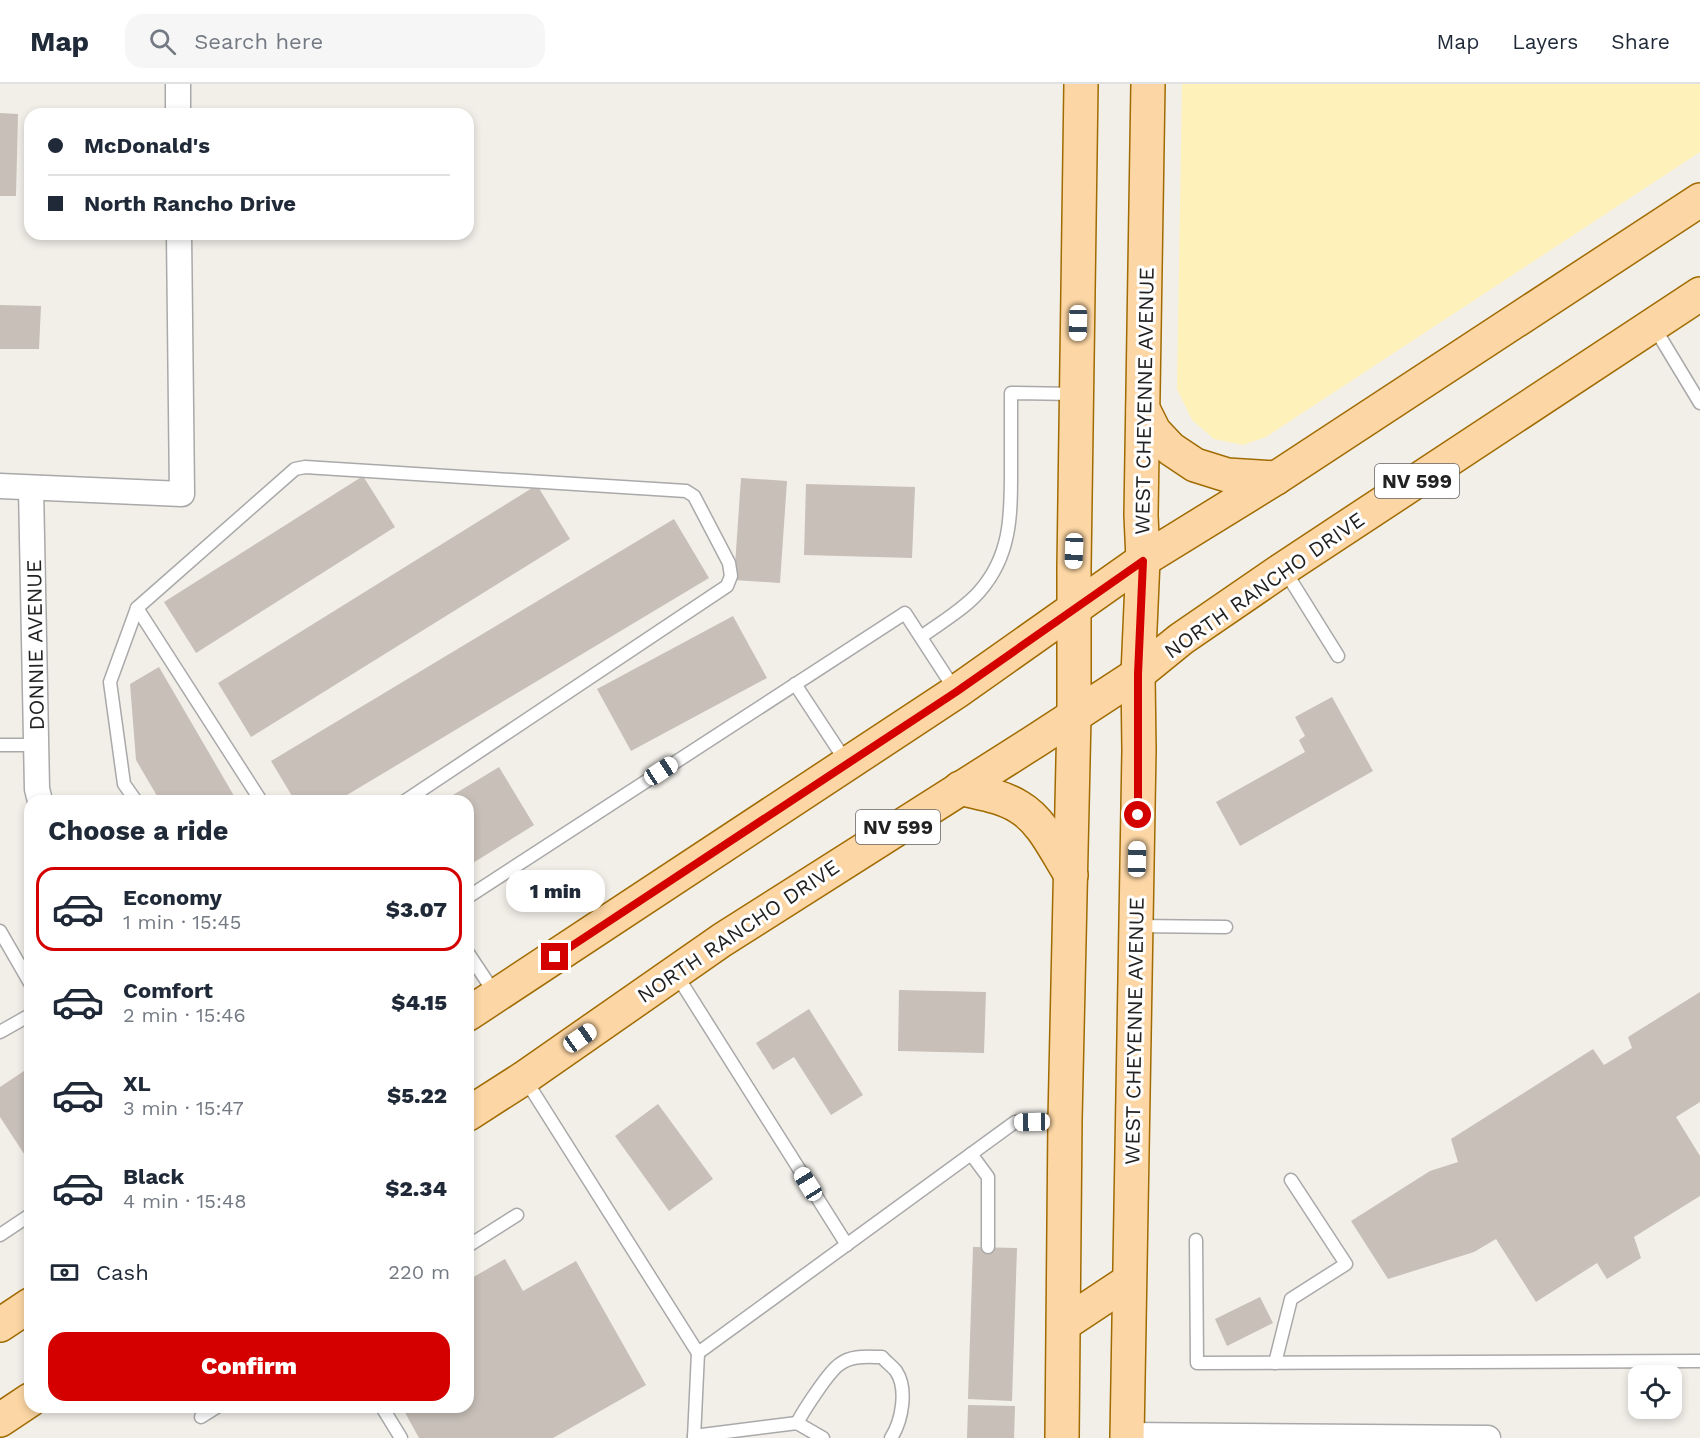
<!DOCTYPE html>
<html lang="en">
<head>
<meta charset="utf-8">
<style>
	body { margin:0; font-family:"Work Sans",sans-serif; background:#f6f6f7; color:#1f2937; height:100vh; display:flex; flex-direction:column; font-size:22px; white-space:nowrap }
	* { box-sizing:border-box; margin:0 }
	p { font-size:20px; color:#747a83 }
	.icon { flex:none; width:33px; height:33px; fill:none; stroke:currentColor; stroke-width:2; stroke-linecap:round; stroke-linejoin:round }
	.map { position:relative; flex:1; overflow:hidden }
	.drawer { position:absolute; left:24px; top:711px; width:450px; height:618px; display:flex; flex-direction:column; background:#fff; border-radius:18px; box-shadow:0 3px 9px #0003 }
	.drawer>* { flex:none }
	.guide { position:absolute; left:24px; top:24px; width:450px; height:132px; border-radius:18px; box-shadow:0 3px 9px #0003; display:grid; align-content:center; height:132px; padding:0 24px; background:#fff }
	.fabs { position:absolute; left:1628px; top:1281px; display:grid; gap:12px }
	.fabs a { display:grid; place-items:center; width:54px; height:54px; border-radius:12px; background:#fff; box-shadow:0 3px 9px #0003; font-size:30px }
	.end { position:absolute; width:27px; height:27px; margin:-14px; border:8px solid #d40000; background:#fff; box-shadow:0 0 0 3px #fff }
	.from { border-radius:50% }
	.bubble { position:absolute; height:42px; border-radius:18px; background:#fff; box-shadow:0 3px 9px #0003; font-size:20px; font-weight:800; line-height:42px; text-align:center }
	.car { position:absolute; width:18px; height:36px; margin:-18px -9px; border-radius:8px; box-shadow:0 0 4px 2px #0007; background:linear-gradient(#fff 24%,#345 0 40%,#fff 0 76%,#345 0 86%,#fff 0) }
	.guide b { display:flex; align-items:center; gap:21px; height:57px; font-size:22px }
	.guide b+b { border-top:2px solid #e0e1e3 }
	.guide i { width:15px; height:15px; background:#1f2937 }
	ul { padding:0; list-style:none }
	li { display:flex; align-items:center; gap:18px; height:84px; margin:0 12px 9px; padding:0 12px; border:3px solid transparent; border-radius:18px }
	li div { flex:1 }
	li b { display:block; font-size:22px }
	li em { font-style:normal; font-weight:800 }
	li.active { border-color:#d40000 }
	li>.icon { width:54px; height:54px; stroke-width:1.5 }
	h2 { padding:0 24px; font-size:27px; line-height:72px }
	.pay { display:flex; align-items:center; gap:15px; height:66px; padding:0 24px; font-size:22px }
	.pay p { margin-inline-start:auto }
	.cta { display:flex; gap:12px; margin-top:auto; padding:12px 24px }
	.cta a { flex:1; height:69px; border-radius:18px; background:#d40000; color:#fff; font-size:24px; font-weight:800; line-height:69px; text-align:center }
	header { display:flex; align-items:center; gap:36px; box-sizing:border-box; height:84px; padding:0 30px; background:#fff; border-bottom:2px solid #e0e1e3 }
	header strong { font-size:28px }
	nav { display:flex; gap:33px; margin-inline-start:auto; font-size:21px }
	.search { width:420px; height:54px; background:#f6f6f7; display:flex; align-items:center; gap:15px; box-sizing:border-box; padding:0 21px; border-radius:18px; color:#747a83; font-size:22px }
	.map>svg:first-child { display:block }
</style>
</head>
<body>
<header>
<strong>Map</strong>
<div class="search"><svg class="icon" aria-label="search" viewBox="0 0 24 24"><circle cx="10" cy="10" r="6"/><path d="M15 15l6 6"/></svg>Search here</div>
<nav><a>Map</a><a>Layers</a><a>Share</a></nav>
</header>
<div class="map">
<svg width="1700" height="1354" viewBox="0 0 1700 1354">
	<rect width="100%" height="100%" fill="#f2efe9"/>
	<path fill="#fff1ba" d="M1182,0H1700V68L1266,353L1243,361L1214,355L1192,336L1177,305Z"/>
	<g fill="#c7bfb8">
		<path d="M0,29L18,30L16,112H0Z"/>
		<path d="M0,221L41,222L39,265H0Z"/>
		<path d="M363,392L395,443L196,569L164,518Z"/>
		<path d="M741,394L787,397L780,499L734,496Z"/>
		<path d="M806,400L915,403L912,474L804,471Z"/>
		<path d="M537,401L570,455L251,653L218,599Z"/>
		<path d="M674,435L709,494L337,717H295L271,677Z"/>
		<path d="M733,532L767,594L631,667L597,605Z"/>
		<path d="M159,583L237,717H160L136,676L130,600Z"/>
		<path d="M1332,613L1373,687L1240,762L1216,718L1305,668L1299,656L1305,652L1295,633Z"/>
		<path d="M499,683L534,741L468,782V717H443Z"/>
		<path d="M899,906L986,908L984,969L898,967Z"/>
		<path d="M1700,908V1018L1676,1033L1700,1072V1112L1634,1153L1641,1174L1607,1195L1597,1179L1536,1218L1496,1155L1474,1168L1388,1195L1351,1137L1430,1087L1458,1078L1451,1055L1593,965L1604,981L1632,964L1628,953Z"/>
		<path d="M809,925L863,1011L831,1031L794,973L773,986L756,959Z"/>
		<path d="M30,983V1079L0,1033V1003Z"/>
		<path d="M658,1020L713,1095L669,1127L615,1052Z"/>
		<path d="M973,1163L1017,1164L1012,1317L968,1315Z"/>
		<path d="M505,1175L523,1207L576,1177L646,1301L553,1354H419L402,1323H468V1196Z"/>
		<path d="M1260,1213L1273,1239L1227,1262L1215,1235Z"/>
		<path d="M968,1321L1015,1322L1014,1354H967Z"/>
	</g>
	<g fill="none" stroke-linecap="round" stroke-linejoin="round">
		<defs>
			<g id="lane">
				<path d="M1654,243L1700,319"/>
				<path d="M1285,487L1338,572"/>
				<path d="M921,553C940,539 963,526 979,508C1012,471 1011,429 1011,383C1011,358 1011,334 1011,309L1075,310"/>
				<path d="M795,600L847,679"/>
				<path d="M0,661H37"/>
				<path d="M136,717L124,700L110,598L137,524"/>
				<path d="M261,717L137,524L295,385L305,383L686,407L694,412L729,479L731,492L727,502L405,717"/>
				<path d="M468,813L905,529L955,606"/>
				<path d="M1137,842L1226,843"/>
				<path d="M0,847L30,899"/>
				<path d="M468,869L496,911"/>
				<path d="M676,890L847,1161"/>
				<path d="M0,948L30,931"/>
				<path d="M525,995L698,1269L1015,1038L1064,1036"/>
				<path d="M971,1070L988,1093V1163"/>
				<path d="M0,1151L30,1131"/>
				<path d="M1196,1156L1197,1279L1700,1277"/>
				<path d="M468,1162L517,1131"/>
				<path d="M1275,1279L1291,1215L1346,1180L1291,1096"/>
				<path d="M382,1323L401,1354"/>
				<path d="M201,1333L217,1323"/>
				<path d="M797,1339C804,1326 829,1287 840,1280C852,1271 867,1273 882,1273C886,1278 892,1282 896,1287C908,1305 902,1337 891,1354"/>
				<path d="M694,1352L797,1339L823,1354"/>
				<path d="M694,1354L698,1269"/>
			</g>
			<g id="street">
				<path d="M178,0V30"/>
				<path d="M0,402L182,410L179,150"/>
				<path d="M31,404L37,705L40,717"/>
				<path d="M1127,1351L1488,1354"/>
			</g>
			<g id="primary">
				<path d="M1143,325L1154,347L1171,365L1195,381L1227,391L1276,394"/>
				<path d="M960,704C979,709 1002,712 1019,723C1043,737 1056,768 1071,791"/>
				<path d="M468,930L956,608L1143,476L1276,394L1700,116"/>
				<path d="M468,1030L524,994L722,856L1037,656L1138,590L1181,555L1283,485L1700,210"/>
				<path d="M1064,1240L1129,1197"/>
				<path d="M0,1241L30,1221"/>
				<path d="M0,1336L30,1316"/>
				<path d="M1062,1354L1065,1036L1074,632V484L1081,0"/>
				<path d="M1127,1354L1139,666L1138,590L1143,476L1141,431L1148,0"/>
			</g>
		</defs>
		<use href="#lane" stroke="#a9a9a9" stroke-width="15"/>
		<use href="#street" stroke="#a9a9a9" stroke-width="27"/>
		<use href="#primary" stroke="#a06b00" stroke-width="36"/>
		<use href="#lane" stroke="#fff" stroke-width="12"/>
		<use href="#street" stroke="#fff" stroke-width="24"/>
		<use href="#primary" stroke="#fcd6a4" stroke-width="33"/>
	</g>
	<g fill="none" stroke-linecap="round" stroke-linejoin="round">
		<path stroke="#d40000" stroke-width="8" d="M555,873L956,608L1143,477L1138,590V731"/>
	</g>
	<g text-anchor="middle" dominant-baseline="central" stroke-width="6" stroke-linejoin="round" paint-order="stroke">
		<g fill="#fff" stroke="#646464" stroke-width="1.5">
			<rect x="1375" y="380" width="84" height="34" rx="4.5"/>
			<rect x="856" y="726" width="84" height="34" rx="4.5"/>
		</g>
		<g font-size="20" font-weight="bold" fill="#222">
			<text x="1417" y="397">NV 599</text>
			<text x="898" y="743">NV 599</text>
		</g>
		<g font-size="21" fill="#222" stroke="#fff">
			<text transform="translate(1144 317) rotate(-89)">WEST CHEYENNE AVENUE</text>
			<text transform="translate(1264 501) rotate(-35)">NORTH RANCHO DRIVE</text>
			<text transform="translate(35 561) rotate(-91)">DONNIE AVENUE</text>
			<text transform="translate(738 847) rotate(-34)">NORTH RANCHO DRIVE</text>
			<text transform="translate(1134 947) rotate(-89)">WEST CHEYENNE AVENUE</text>
		</g>
	</g>
</svg>
<div class="fabs">
<a><svg class="icon" aria-label="locate" viewBox="0 0 24 24"><circle cx="12" cy="12" r="6"/><path d="M12 2v4M12 18v4M2 12h4M18 12h4"/></svg></a>
</div>
<i class="end from" style="left:1138px;top:731px"></i>
<i class="end" style="left:555px;top:873px"></i>
<div class="bubble" style="left:506px;top:786px;width:99px">1 min</div>
<i class="car" style="left:1078px;top:239px;rotate:181deg"></i>
<i class="car" style="left:1074px;top:467px;rotate:182deg"></i>
<i class="car" style="left:661px;top:687px;rotate:57deg"></i>
<i class="car" style="left:1137px;top:775px;rotate:1deg"></i>
<i class="car" style="left:580px;top:954px;rotate:55deg"></i>
<i class="car" style="left:1032px;top:1038px;rotate:269deg"></i>
<i class="car" style="left:808px;top:1100px;rotate:328deg"></i>
<div class="guide">
<b><i class="from"></i>McDonald's</b>
<b><i></i>North Rancho Drive</b>
</div>
<section class="drawer">
<h2>Choose a ride</h2>
<ul>
<li class="active"><svg class="icon" aria-label="car" viewBox="0 0 24 24"><path d="M5 17H2v-5l4-1 3-4h7l3 4 3 1v5h-3M9 17h6M6 11h13"/><circle cx="7" cy="17" r="2"/><circle cx="17" cy="17" r="2"/></svg><div><b>Economy</b><p>1 min · 15:45</p></div><em>$3.07</em></li>
<li><svg class="icon" aria-label="car" viewBox="0 0 24 24"><path d="M5 17H2v-5l4-1 3-4h7l3 4 3 1v5h-3M9 17h6M6 11h13"/><circle cx="7" cy="17" r="2"/><circle cx="17" cy="17" r="2"/></svg><div><b>Comfort</b><p>2 min · 15:46</p></div><em>$4.15</em></li>
<li><svg class="icon" aria-label="car" viewBox="0 0 24 24"><path d="M5 17H2v-5l4-1 3-4h7l3 4 3 1v5h-3M9 17h6M6 11h13"/><circle cx="7" cy="17" r="2"/><circle cx="17" cy="17" r="2"/></svg><div><b>XL</b><p>3 min · 15:47</p></div><em>$5.22</em></li>
<li><svg class="icon" aria-label="car" viewBox="0 0 24 24"><path d="M5 17H2v-5l4-1 3-4h7l3 4 3 1v5h-3M9 17h6M6 11h13"/><circle cx="7" cy="17" r="2"/><circle cx="17" cy="17" r="2"/></svg><div><b>Black</b><p>4 min · 15:48</p></div><em>$2.34</em></li>
</ul>
<div class="pay"><svg class="icon" aria-label="cash" viewBox="0 0 24 24"><path d="M3 7h18v10H3z"/><circle cx="12" cy="12" r="2"/></svg>Cash<p>220 m</p></div>
<div class="cta"><a>Confirm</a></div>
</section>
</div>
</body>
</html>
